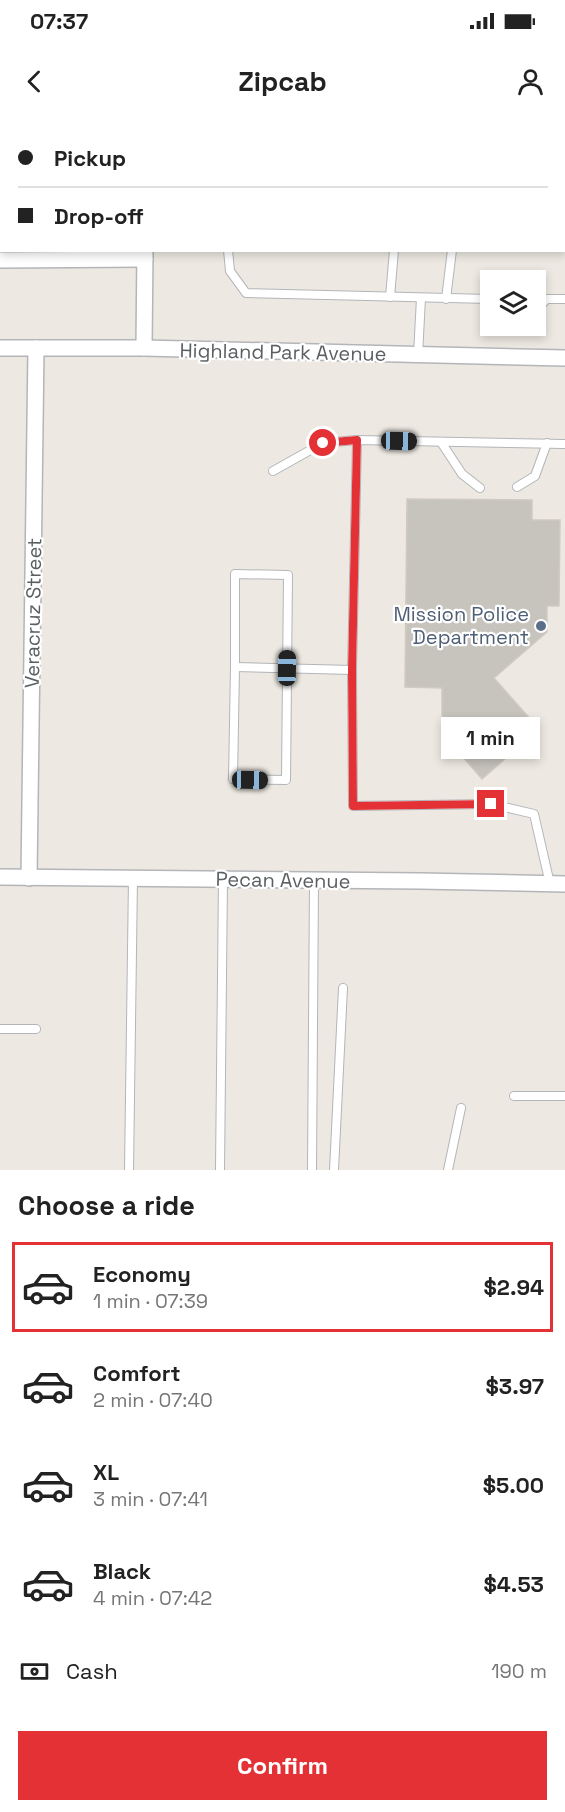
<!DOCTYPE html>
<html lang="en">
<head>
<meta charset="utf-8">
<style>
	body { margin:0; font-family:"Space Grotesk",sans-serif; background:#f6f6f6; color:#222; height:100vh; display:flex; flex-direction:column; font-size:22px; white-space:nowrap }
	* { box-sizing:border-box; margin:0 }
	p { font-size:20px; color:#767676 }
	.icon { flex:none; width:33px; height:33px; fill:none; stroke:currentColor; stroke-width:2; stroke-linecap:round; stroke-linejoin:round }
	.map { position:relative; height:1050px; overflow:hidden }
	.drawer { display:flex; flex-direction:column; background:#fff; flex:1 }
	.drawer>* { flex:none }
	.hud { position:absolute; left:0px; top:0px; width:566px; height:132px; box-shadow:0 3px 9px #0003; display:grid; align-content:center; height:132px; padding:0 18px; background:#fff }
	.buttons { position:absolute; left:480px; top:150px; display:grid; gap:12px }
	.buttons a { display:grid; place-items:center; width:66px; height:66px; border-radius:0px; background:#fff; box-shadow:0 3px 9px #0003; font-size:30px }
	.end { position:absolute; width:27px; height:27px; margin:-14px; border:8px solid #e43136; background:#fff; box-shadow:0 0 0 3px #fff }
	.from { border-radius:50% }
	.bubble { position:absolute; height:42px; border-radius:0px; background:#fff; box-shadow:0 3px 9px #0003; font-size:20px; font-weight:700; line-height:42px; text-align:center }
	.car { position:absolute; width:18px; height:36px; margin:-18px -9px; border-radius:8px; box-shadow:0 0 4px 2px #0007; background:linear-gradient(#222 24%,#8ab4d8 0 40%,#222 0 76%,#8ab4d8 0 86%,#222 0) }
	.hud b { display:flex; align-items:center; gap:21px; height:57px; font-size:22px }
	.hud b+b { border-top:2px solid #e0e0e0 }
	.hud i { width:15px; height:15px; background:#222 }
	ul { padding:0; list-style:none }
	li { display:flex; align-items:center; gap:18px; height:90px; margin:0 12px 9px; padding:0 6px; border:3px solid transparent; border-radius:0px }
	li div { flex:1 }
	li b { display:block; font-size:22px }
	li em { font-style:normal; font-weight:700 }
	li.on { border-color:#e43136 }
	li>.icon { width:54px; height:54px; stroke-width:1.5 }
	h2 { padding:0 18px; font-size:27px; line-height:72px }
	.pay { display:flex; align-items:center; gap:15px; height:66px; padding:0 18px; font-size:22px }
	.pay p { margin-inline-start:auto }
	.action { display:flex; gap:12px; margin-top:auto; padding:12px 18px }
	.action a { flex:1; height:69px; border-radius:0px; background:#e43136; color:#fff; font-size:24px; font-weight:700; line-height:69px; text-align:center }
	.status { display:flex; justify-content:space-between; align-items:center; height:42px; padding:0 30px; background:#fff; direction:ltr }
	.status svg { height:16px; fill:currentColor }
	header { display:flex; justify-content:space-between; align-items:center; height:78px; padding:0 18px; background:#fff; font-size:27px; font-weight:700 }
	.map>svg:first-child { display:block }
</style>
</head>
<body>
<div class="status"><b>07:37</b><svg viewBox="0 0 49 12"><path d="M0 12V9h3v3zM5 12V6h3v6zM10 12V3h3v9zM15 12V0h3v12zM26 1h20v11H26zM47 4h2v5h-2z"/></svg></div>
<header><svg class="icon" aria-label="back" viewBox="0 0 24 24"><path d="M15 5l-7 7 7 7"/></svg>Zipcab<svg class="icon" aria-label="person" viewBox="0 0 24 24"><circle cx="12" cy="8" r="4"/><path d="M4 21q1-7 8-7t8 7"/></svg></header>
<div class="map">
<svg width="565" height="1050" viewBox="0 0 565 1050">
	<rect width="100%" height="100%" fill="#ede9e2"/>
	<path fill="#c7c4be" stroke="#d1cac1" stroke-width="1.5" d="M407,379L532,380V400H560L559,486H547V512L494,558L539,609L482,659L442,613V568L405,567Z"/>
	<g fill="none" stroke-linecap="round" stroke-linejoin="round">
		<defs>
			<g id="service">
				<path d="M229,2V0"/>
				<path d="M564,118H565"/>
				<path d="M228,130L230,151L246,173L490,179"/>
				<path d="M390,177L394,130"/>
				<path d="M446,179L452,130"/>
				<path d="M536,179H565"/>
				<path d="M536,190L547,179"/>
				<path d="M418,235L421,178"/>
				<path d="M441,322L462,354L480,368"/>
				<path d="M273,351L323,323L357,320"/>
				<path d="M517,367L535,356L547,323"/>
				<path d="M235,454L288,455L286,660L233,659L235,547Z"/>
				<path d="M235,547L352,550L357,320L565,324"/>
				<path d="M352,550L353,686L491,684L534,694L550,764"/>
				<path d="M0,909H36"/>
				<path d="M514,976H565"/>
				<path d="M129,1050L133,758"/>
				<path d="M220,1050L223,759"/>
				<path d="M312,1050L314,760"/>
				<path d="M334,1050L343,868"/>
				<path d="M448,1050L461,988"/>
			</g>
			<g id="minor">
				<path d="M146,2V0"/>
				<path d="M0,140L145,139"/>
				<path d="M0,228H144L565,238"/>
				<path d="M144,228L145,130"/>
				<path d="M0,757L420,761L565,764"/>
				<path d="M29,758L36,228"/>
			</g>
		</defs>
		<use href="#service" stroke="#b3b5b9" stroke-width="10"/>
		<use href="#minor" stroke="#b3b5b9" stroke-width="18"/>
		<use href="#service" stroke="#fff" stroke-width="8"/>
		<use href="#minor" stroke="#fff" stroke-width="15"/>
	</g>
	<g fill="none" stroke-linecap="round" stroke-linejoin="round">
		<path stroke="#e43136" stroke-width="8" d="M323,323L357,320L352,550L353,686L491,684"/>
	</g>
	<circle fill="#5c6f8a" stroke="#fff" stroke-width="2" cx="541" cy="506" r="6"/>
	<g text-anchor="middle" dominant-baseline="central" stroke-width="4.5" stroke-linejoin="round" paint-order="stroke">
		<g font-size="20" fill="#5a5f62" stroke="#fff">
			<text transform="translate(283 232) rotate(1)">Highland Park Avenue</text>
			<text transform="translate(33 493) rotate(-89)">Veracruz Street</text>
			<text transform="translate(283 760) rotate(1)">Pecan Avenue</text>
		</g>
		<g font-size="20" fill="#4e5e75" stroke="#fff" text-anchor="end">
			<text x="529" y="494">Mission Police<tspan x="529" dy="23">Department</tspan></text>
		</g>
	</g>
</svg>
<div class="buttons">
<a><svg class="icon" aria-label="layers" viewBox="0 0 24 24"><path d="M12 4l9 5-9 5-9-5zM3 14l9 5 9-5"/></svg></a>
</div>
<i class="end from" style="left:323px;top:323px"></i>
<i class="end" style="left:491px;top:684px"></i>
<div class="bubble" style="left:441px;top:597px;width:99px">1 min</div>
<i class="car" style="left:399px;top:321px;rotate:91deg"></i>
<i class="car" style="left:287px;top:548px;rotate:1deg"></i>
<i class="car" style="left:250px;top:660px;rotate:91deg"></i>
<div class="hud">
<b><i class="from"></i>Pickup</b>
<b><i></i>Drop-off</b>
</div>
</div>
<section class="drawer">
<h2>Choose a ride</h2>
<ul>
<li class="on"><svg class="icon" aria-label="car" viewBox="0 0 24 24"><path d="M5 17H2v-5l4-1 3-4h7l3 4 3 1v5h-3M9 17h6M6 11h13"/><circle cx="7" cy="17" r="2"/><circle cx="17" cy="17" r="2"/></svg><div><b>Economy</b><p>1 min · 07:39</p></div><em>$2.94</em></li>
<li><svg class="icon" aria-label="car" viewBox="0 0 24 24"><path d="M5 17H2v-5l4-1 3-4h7l3 4 3 1v5h-3M9 17h6M6 11h13"/><circle cx="7" cy="17" r="2"/><circle cx="17" cy="17" r="2"/></svg><div><b>Comfort</b><p>2 min · 07:40</p></div><em>$3.97</em></li>
<li><svg class="icon" aria-label="car" viewBox="0 0 24 24"><path d="M5 17H2v-5l4-1 3-4h7l3 4 3 1v5h-3M9 17h6M6 11h13"/><circle cx="7" cy="17" r="2"/><circle cx="17" cy="17" r="2"/></svg><div><b>XL</b><p>3 min · 07:41</p></div><em>$5.00</em></li>
<li><svg class="icon" aria-label="car" viewBox="0 0 24 24"><path d="M5 17H2v-5l4-1 3-4h7l3 4 3 1v5h-3M9 17h6M6 11h13"/><circle cx="7" cy="17" r="2"/><circle cx="17" cy="17" r="2"/></svg><div><b>Black</b><p>4 min · 07:42</p></div><em>$4.53</em></li>
</ul>
<div class="pay"><svg class="icon" aria-label="cash" viewBox="0 0 24 24"><path d="M3 7h18v10H3z"/><circle cx="12" cy="12" r="2"/></svg>Cash<p>190 m</p></div>
<div class="action"><a>Confirm</a></div>
</section>
</body>
</html>
